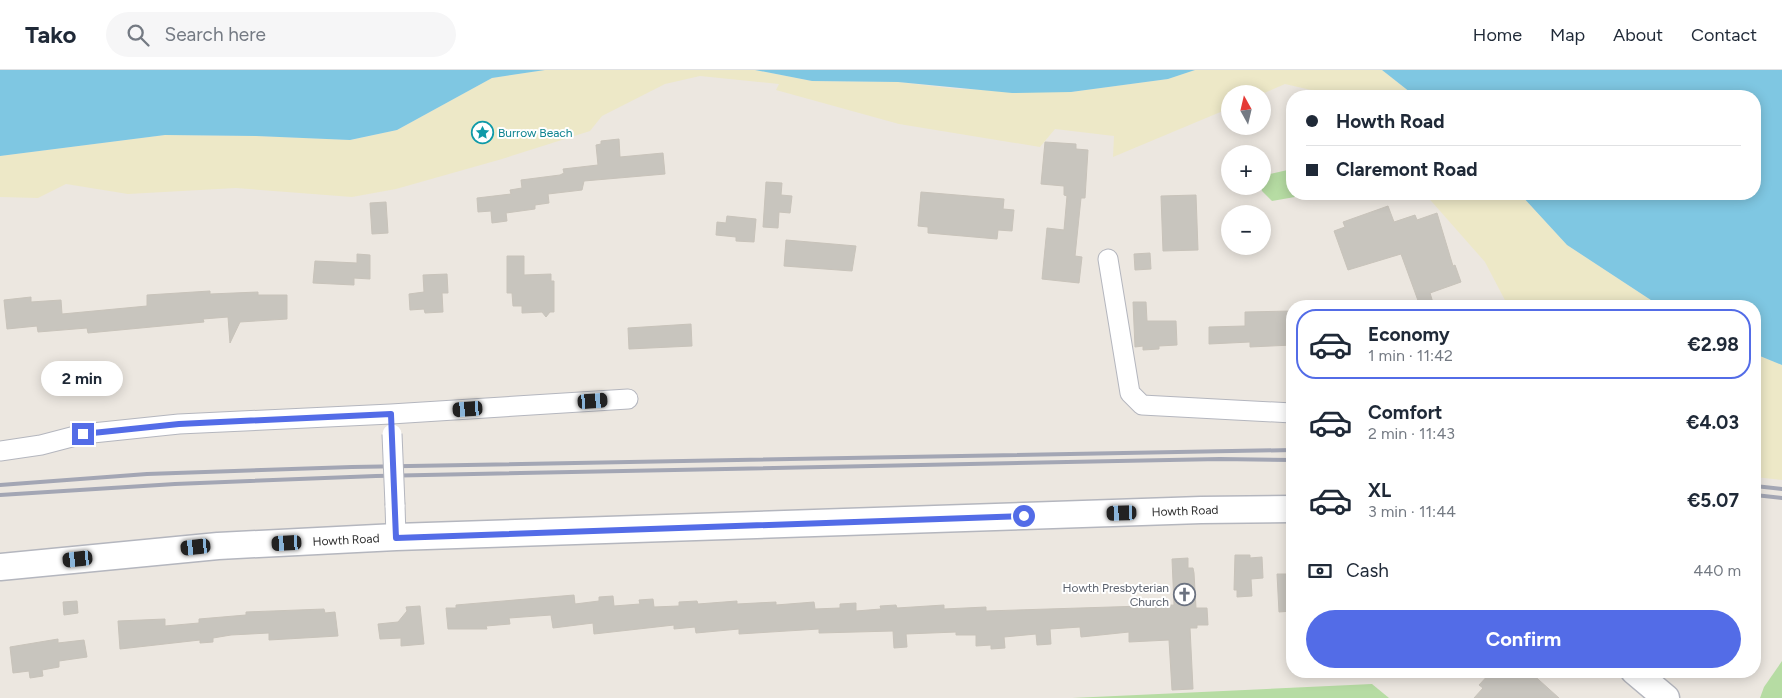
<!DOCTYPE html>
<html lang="en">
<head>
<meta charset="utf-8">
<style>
	body { margin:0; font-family:Figtree,sans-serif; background:#f6f6f7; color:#1f2937; height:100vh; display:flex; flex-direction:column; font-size:19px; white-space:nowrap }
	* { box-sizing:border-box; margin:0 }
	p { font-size:16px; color:#747a83 }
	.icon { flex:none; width:28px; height:28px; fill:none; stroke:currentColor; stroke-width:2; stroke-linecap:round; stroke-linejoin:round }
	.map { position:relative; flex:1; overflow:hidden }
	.drawer { position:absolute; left:1286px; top:230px; width:475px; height:378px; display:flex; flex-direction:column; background:#fff; border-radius:20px; box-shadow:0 2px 12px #0003 }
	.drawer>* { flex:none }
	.hud { position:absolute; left:1286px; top:20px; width:475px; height:110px; border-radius:20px; box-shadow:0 2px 12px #0003; display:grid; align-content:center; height:110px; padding:0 20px; background:#fff }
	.needle { width:32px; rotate:352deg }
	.fabs { position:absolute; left:1221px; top:15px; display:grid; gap:10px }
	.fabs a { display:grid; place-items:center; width:50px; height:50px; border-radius:50%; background:#fff; box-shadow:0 2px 12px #0003; font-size:25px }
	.end { position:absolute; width:22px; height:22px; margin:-11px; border:6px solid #536ce7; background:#fff; box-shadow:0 0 0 2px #fff }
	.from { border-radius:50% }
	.bubble { position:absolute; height:35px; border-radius:18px; background:#fff; box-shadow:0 2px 12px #0003; font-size:16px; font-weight:700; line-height:35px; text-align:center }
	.car { position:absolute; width:15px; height:30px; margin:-15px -8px; border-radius:6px; box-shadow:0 0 4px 1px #0007; background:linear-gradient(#222 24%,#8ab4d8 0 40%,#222 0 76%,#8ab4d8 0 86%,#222 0) }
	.hud b { display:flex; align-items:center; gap:18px; height:48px; font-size:19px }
	.hud b+b { border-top:1px solid #e0e1e3 }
	.hud i { width:12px; height:12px; background:#1f2937 }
	ul { padding:9px 0 0; list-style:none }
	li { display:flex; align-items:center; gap:15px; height:70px; margin:0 10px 8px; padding:0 10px; border:2px solid transparent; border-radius:20px }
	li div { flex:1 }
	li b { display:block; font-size:19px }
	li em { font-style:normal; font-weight:700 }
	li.on { border-color:#536ce7 }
	li>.icon { width:45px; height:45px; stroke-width:1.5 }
	.pay { display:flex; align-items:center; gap:12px; height:55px; padding:0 20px; font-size:19px }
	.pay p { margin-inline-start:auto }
	.cta { display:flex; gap:10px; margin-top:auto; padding:10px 20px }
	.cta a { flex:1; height:58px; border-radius:30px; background:#536ce7; color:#fff; font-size:20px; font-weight:700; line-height:58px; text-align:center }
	header { display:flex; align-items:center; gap:30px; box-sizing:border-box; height:70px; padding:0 25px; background:#fff; border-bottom:1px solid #e0e1e3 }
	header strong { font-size:24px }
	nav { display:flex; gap:28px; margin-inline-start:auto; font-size:18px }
	.search { width:350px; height:45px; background:#f6f6f7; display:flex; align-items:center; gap:12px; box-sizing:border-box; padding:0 18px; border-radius:28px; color:#747a83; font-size:19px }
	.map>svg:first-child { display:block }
</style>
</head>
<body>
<header>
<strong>Tako</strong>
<div class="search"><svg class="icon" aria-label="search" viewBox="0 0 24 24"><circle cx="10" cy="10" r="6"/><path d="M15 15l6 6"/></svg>Search here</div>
<nav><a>Home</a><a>Map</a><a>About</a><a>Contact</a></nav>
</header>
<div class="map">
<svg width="1782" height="628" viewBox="0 0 1782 628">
	<rect width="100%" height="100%" fill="#ece7e0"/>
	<g fill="#b6dca3">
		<path d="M1292,99V124H1312L1272,131L1262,121L1261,116L1266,105Z"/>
		<path d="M1782,591V628H1760L1764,617Z"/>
		<path d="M1372,614L1389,628H1072Z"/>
	</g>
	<g fill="#ede8c7">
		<path d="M545,0H755L812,11L898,12L957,19L1071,22L1168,9L1195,0H1382L1415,26H1337L1285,14L1262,24H1230V38L1113,87L1114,66L1055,59L1040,77L899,54L776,20L779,14L700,6L665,14L602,46L590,61L502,89L396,119L352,127L236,118L128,124L66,114L38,128L0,127V86L165,65L256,66L351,70L397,60L492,8Z"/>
		<path d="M1425,124H1520L1567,175L1660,236H1508L1485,192Z"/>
		<path d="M1755,284L1782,295V410L1755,407Z"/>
	</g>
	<g fill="#7fc7e2">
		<path d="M0,0H545L492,8L397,60L350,70L256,66L165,65L0,86Z"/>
		<path d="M755,0H1195L1168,9L1071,22L1012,23L898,12L812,11Z"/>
		<path d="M1382,0H1782V295L1755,284V236H1660L1567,175L1520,124H1755V26H1415Z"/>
	</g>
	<g fill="#c8c5be" stroke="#c8c3ba">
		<path d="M619,69L620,87L663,83L665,104L584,111L582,120L548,124L549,133L535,135V139L506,143L507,151L492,153L491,141L478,142L477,128L511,124L510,120L522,118L521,110L560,105L564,103L563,99L598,95L596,75L601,74V71Z"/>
		<path d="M1045,72L1076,74V79L1088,80L1085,128H1081L1075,186L1082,187L1079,213L1042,209L1047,158L1064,160L1067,126L1064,125V116L1041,114Z"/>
		<path d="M766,112L782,113L781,125L792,126L790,143L779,142L778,158L763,157Z"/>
		<path d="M921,122L1004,129L1003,139L1014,140L1012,161L998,160L997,169L928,163V157L918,156Z"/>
		<path d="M1196,125L1198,180L1163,181L1161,126Z"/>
		<path d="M386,132L388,163L372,164L370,133Z"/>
		<path d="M1388,136L1394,152L1415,145L1417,150L1437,143L1453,196L1455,195L1461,212L1430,223L1434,236H1420L1401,184L1348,200L1334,161L1345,157L1343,152Z"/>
		<path d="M727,146L756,149L754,172L736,171V167L716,165L717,152L726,153Z"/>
		<path d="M786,170L856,176L852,201L784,196Z"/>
		<path d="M1150,183L1151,199L1135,200L1134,184Z"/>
		<path d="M357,184L370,185V209L354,208V215L313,213L315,191L357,193Z"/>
		<path d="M507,186H524V205L551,204V211H554V242H550L546,247L542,242L522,243V236H513L512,223H507Z"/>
		<path d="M447,204L448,223H442L443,242L425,243L424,239L410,240L409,224L424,222L423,205Z"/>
		<path d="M210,221V224L258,222V225H287V249L240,252L230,273L228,247L203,249L204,252L88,263L87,258L38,262L37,256L7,259L4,230L31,227V232L61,230L62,244L147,236V225Z"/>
		<path d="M1133,232H1146L1147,251H1176L1177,275L1159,276V279L1143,280V276L1135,277Z"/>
		<path d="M1292,241V275L1250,277V272L1209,274V257L1245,256V242Z"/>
		<path d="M691,254L692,276L629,279L628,258Z"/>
		<path d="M1235,485H1250V488L1262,487L1263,508L1251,509L1252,526L1237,527V520H1234Z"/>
		<path d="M1188,488V498H1193L1194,503L1196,538H1207L1208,555H1197V558H1190L1193,619L1172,620L1169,570L1129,572V562L1081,567L1080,557L1050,559L1051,574L1037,575L1036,564L1004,567L1005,578L991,579V575L976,576V565H956V562L906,564L907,577L894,578L893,561L819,563V559L739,564V559L696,563L695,557L674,559V555L594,564L593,553L553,558L551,545L509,548L510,554L486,556L487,559H448L446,538H456V535L574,525L575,534L599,531V527L613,526L614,536L640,534L639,530L653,529L654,537L679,536V532L697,531L698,534L737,531V534L776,532V535L814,532L815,539L840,538V534L856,533V541L881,539L880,536L896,535L897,538L944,535V539L986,537V541L1174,535L1172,489Z"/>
		<path d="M1277,504H1292V541L1279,542Z"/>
		<path d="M77,531L78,543L64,545L63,532Z"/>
		<path d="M420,536L424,574L401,576V568L380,569L378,554L398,552L407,541L406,537Z"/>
		<path d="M324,539L325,543L335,542L338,566L269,570V563L231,565L213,568V572L200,573V570L120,579L118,551L165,549V556L199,553V549L246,545V542Z"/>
		<path d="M58,569V573L84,570L87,587L59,591V597L42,600L43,606L30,608L29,601L13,603L10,577Z"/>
		<path d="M1492,601H1529L1559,628H1474L1483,618L1479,615Z"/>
	</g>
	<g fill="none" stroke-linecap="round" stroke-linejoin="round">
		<defs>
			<g id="minor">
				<path d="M1108,189L1130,323L1142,335L1292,343"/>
				<path d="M0,381L41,375L83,364L179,354L391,344L628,329"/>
				<path d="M395,435L396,467"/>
			</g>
			<g id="secondary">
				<path d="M0,497L218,476L396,467L1201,440L1292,439"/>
				<path d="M1634,601L1666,628"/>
			</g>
		</defs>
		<use href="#minor" stroke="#b4b6be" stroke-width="21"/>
		<use href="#secondary" stroke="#b4b6be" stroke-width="29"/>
		<use href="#minor" stroke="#fff" stroke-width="19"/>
		<use href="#secondary" stroke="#fff" stroke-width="26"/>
		<g stroke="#a3a6b4" stroke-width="4">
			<path d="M0,415L147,404L352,397L1292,380"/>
			<path d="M1755,416L1782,419"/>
			<path d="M0,425L175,414L376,406L1220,389L1292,390"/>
			<path d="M1755,425L1782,428"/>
		</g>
		<defs>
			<path id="minor-bridge" d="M392,364L395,435"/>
		</defs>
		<use href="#minor-bridge" stroke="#b4b6be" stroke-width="21" stroke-linecap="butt"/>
		<use href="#minor-bridge" stroke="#fff" stroke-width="19"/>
	</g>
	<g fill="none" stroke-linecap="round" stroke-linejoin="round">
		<path stroke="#536ce7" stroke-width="6" d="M83,364L179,354L391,344L396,468L1024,446"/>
	</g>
	<defs>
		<symbol id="sight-ring" viewBox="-11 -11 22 22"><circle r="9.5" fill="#fff" stroke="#0f9aa8" stroke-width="1.5"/><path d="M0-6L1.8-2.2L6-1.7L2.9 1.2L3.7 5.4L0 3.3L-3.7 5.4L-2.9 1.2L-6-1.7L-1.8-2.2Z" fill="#0f9aa8"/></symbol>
		<symbol id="church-ring" viewBox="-11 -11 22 22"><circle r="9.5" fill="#fff" stroke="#6b7280" stroke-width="1.5"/><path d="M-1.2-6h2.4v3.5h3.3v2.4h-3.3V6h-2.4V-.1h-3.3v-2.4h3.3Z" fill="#6b7280"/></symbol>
	</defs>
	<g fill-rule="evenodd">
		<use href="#sight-ring" x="470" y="50" width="25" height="25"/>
		<use href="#church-ring" x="1172" y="512" width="25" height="25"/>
	</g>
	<g text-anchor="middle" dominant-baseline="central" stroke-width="4" stroke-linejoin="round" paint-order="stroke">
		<g font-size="12" fill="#0d838f" stroke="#fff" text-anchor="start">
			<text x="498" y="63">Burrow Beach</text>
		</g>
		<g font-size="12" fill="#2c2c2c" stroke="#fff">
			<text transform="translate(1185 441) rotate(-2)">Howth Road</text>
			<text transform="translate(346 470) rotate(-3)">Howth Road</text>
		</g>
		<g font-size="12" fill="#5b616d" stroke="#fff" text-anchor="end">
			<text x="1169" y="518">Howth Presbyterian<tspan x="1169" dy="14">Church</tspan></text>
		</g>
	</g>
</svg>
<div class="fabs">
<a><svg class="needle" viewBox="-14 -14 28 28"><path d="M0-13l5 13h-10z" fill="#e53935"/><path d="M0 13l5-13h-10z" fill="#747a83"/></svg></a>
<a>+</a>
<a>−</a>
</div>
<i class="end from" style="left:1024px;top:446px"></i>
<i class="end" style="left:83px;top:364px"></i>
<div class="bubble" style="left:41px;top:291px;width:82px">2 min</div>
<i class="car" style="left:593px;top:331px;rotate:86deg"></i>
<i class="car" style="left:468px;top:339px;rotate:266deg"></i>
<i class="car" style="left:1122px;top:443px;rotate:268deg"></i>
<i class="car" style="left:287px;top:473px;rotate:267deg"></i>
<i class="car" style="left:196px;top:477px;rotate:264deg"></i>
<i class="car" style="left:78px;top:489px;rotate:264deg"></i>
<div class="hud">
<b><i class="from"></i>Howth Road</b>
<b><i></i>Claremont Road</b>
</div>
<section class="drawer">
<ul>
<li class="on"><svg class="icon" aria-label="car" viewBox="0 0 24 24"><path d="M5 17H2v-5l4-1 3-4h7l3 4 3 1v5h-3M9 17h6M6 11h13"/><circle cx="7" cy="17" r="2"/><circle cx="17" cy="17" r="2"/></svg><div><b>Economy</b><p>1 min · 11:42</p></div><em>€2.98</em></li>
<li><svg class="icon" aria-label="car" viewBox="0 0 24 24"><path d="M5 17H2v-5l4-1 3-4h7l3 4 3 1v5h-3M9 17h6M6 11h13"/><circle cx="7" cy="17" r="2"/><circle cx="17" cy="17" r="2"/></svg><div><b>Comfort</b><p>2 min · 11:43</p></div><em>€4.03</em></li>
<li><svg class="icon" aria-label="car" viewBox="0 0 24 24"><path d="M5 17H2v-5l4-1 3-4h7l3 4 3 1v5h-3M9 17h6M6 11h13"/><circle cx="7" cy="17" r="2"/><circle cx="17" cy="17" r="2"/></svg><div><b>XL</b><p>3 min · 11:44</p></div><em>€5.07</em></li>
</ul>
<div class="pay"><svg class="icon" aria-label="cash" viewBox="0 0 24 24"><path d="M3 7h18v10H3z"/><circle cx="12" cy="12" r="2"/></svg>Cash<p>440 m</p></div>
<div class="cta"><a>Confirm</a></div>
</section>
</div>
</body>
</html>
